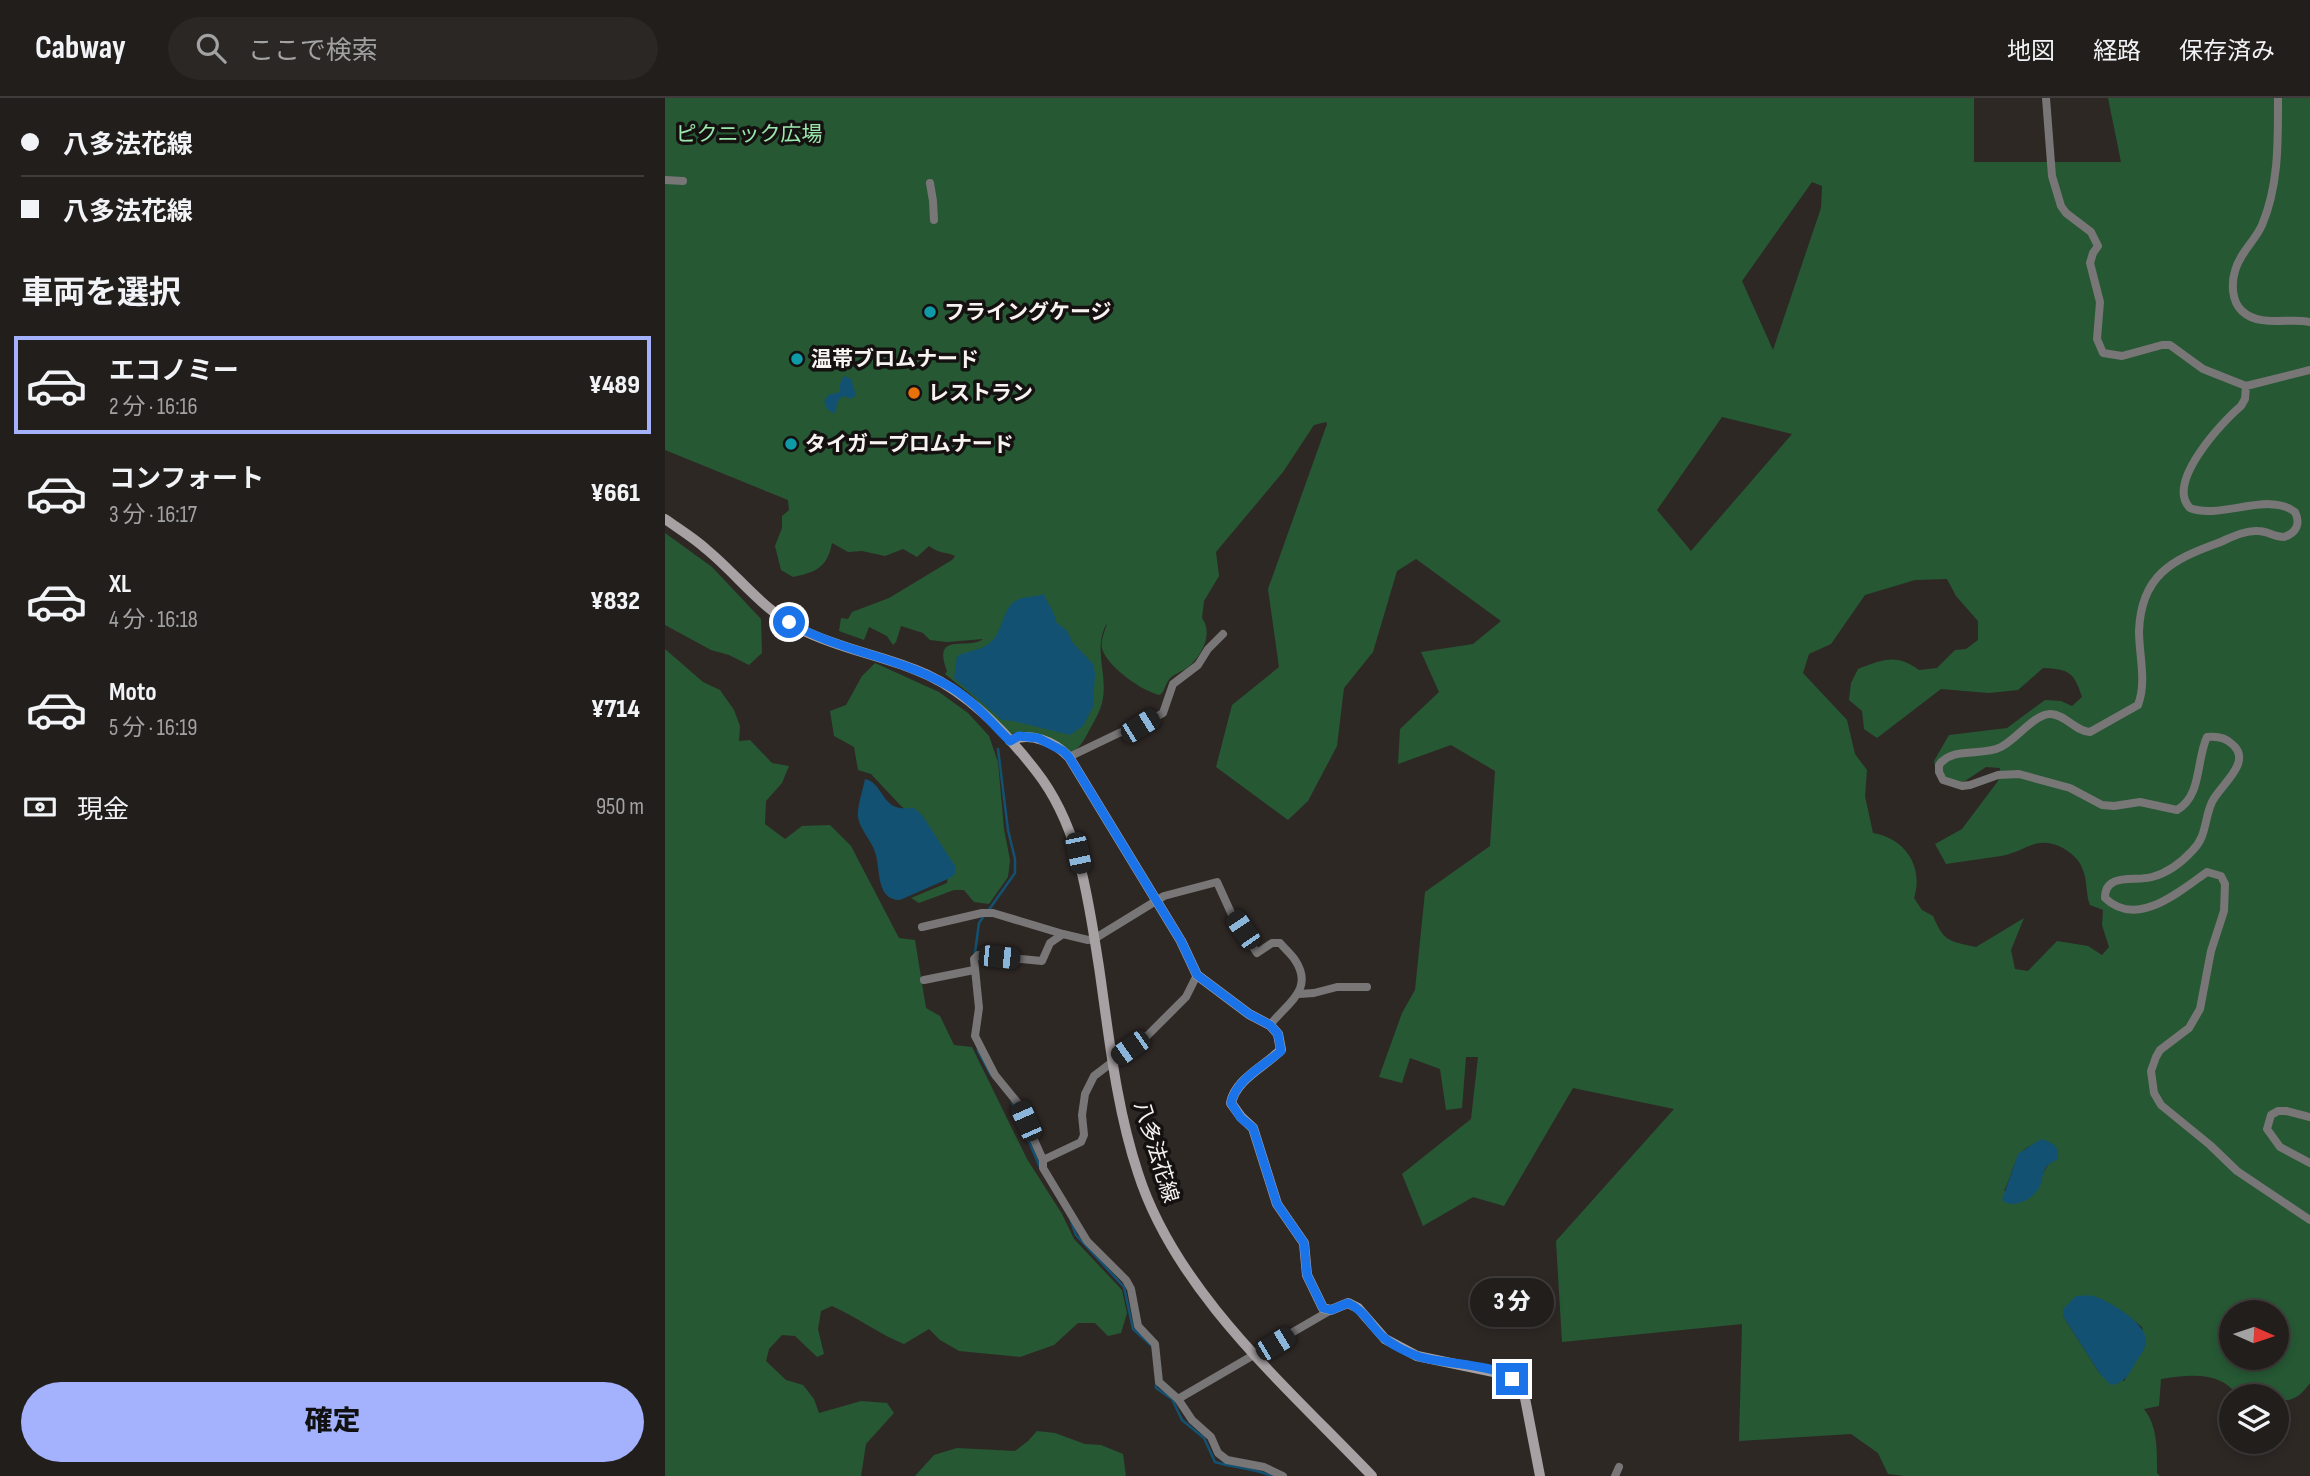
<!DOCTYPE html>
<html lang="ja">
<head>
<meta charset="utf-8">
<style>
	body { margin:0; font-family:"Sofia Sans Condensed","Noto Sans JP",sans-serif; background:#2a2725; color:#f1f3f6; height:100vh; display:flex; flex-direction:column; font-size:26px; white-space:nowrap }
	* { box-sizing:border-box; margin:0 }
	p { font-size:23px; color:#a2a2a3 }
	.icon { flex:none; width:38px; height:38px; fill:none; stroke:currentColor; stroke-width:2; stroke-linecap:round; stroke-linejoin:round }
	.map { position:relative; flex:1; overflow:hidden }
	.sheet { display:flex; flex-direction:column; background:#221e1c; width:665px }
	.sheet>* { flex:none }
	.banner { display:grid; align-content:center; height:154px; padding:0 21px; background:#221e1c }
	.needle { width:46px; rotate:93deg }
	.tools { position:absolute; left:1554px; top:1202px; display:grid; gap:14px }
	.tools a { display:grid; place-items:center; width:70px; height:70px; border-radius:50%; background:#221e1c; box-shadow:0 4px 10px #0003,0 0 0 2px #3f3c3b; font-size:35px }
	.end { position:absolute; width:32px; height:32px; margin:-16px; border:9px solid #1a73e8; background:#fff; box-shadow:0 0 0 4px #fff }
	.from { border-radius:50% }
	.bubble { position:absolute; height:49px; border-radius:24px; background:#221e1c; box-shadow:0 4px 10px #0003,0 0 0 2px #3f3c3b; font-size:23px; font-weight:800; line-height:49px; text-align:center }
	.car { position:absolute; width:21px; height:42px; margin:-21px -10px; border-radius:9px; box-shadow:0 0 5px 2px #0007; background:linear-gradient(#222 24%,#8ab4d8 0 40%,#222 0 76%,#8ab4d8 0 86%,#222 0) }
	.banner b { display:flex; align-items:center; gap:24px; height:66px; font-size:26px }
	.banner b+b { border-top:2px solid #3f3c3b }
	.banner i { width:18px; height:18px; background:#f1f3f6 }
	ul { padding:0; list-style:none }
	li { display:flex; align-items:center; gap:21px; height:98px; margin:0 14px 10px; padding:0 7px; border:4px solid transparent; border-radius:0px }
	li div { flex:1 }
	li b { display:block; font-size:26px }
	li em { font-style:normal; font-weight:800 }
	li.selected { border-color:#a4b1fc }
	li>.icon { width:63px; height:63px; stroke-width:1.5 }
	h2 { padding:0 21px; font-size:32px; line-height:84px }
	.pay { display:flex; align-items:center; gap:18px; height:77px; padding:0 21px; font-size:26px }
	.pay p { margin-inline-start:auto }
	.cta { display:flex; gap:14px; margin-top:auto; padding:14px 21px }
	.cta a { flex:1; height:80px; border-radius:42px; background:#a4b1fc; color:#111; font-size:28px; font-weight:800; line-height:80px; text-align:center }
	header { display:flex; align-items:center; gap:42px; box-sizing:border-box; height:98px; padding:0 35px; background:#221e1c; border-bottom:2px solid #3f3c3b }
	header strong { font-size:33px }
	nav { display:flex; gap:38px; margin-inline-start:auto; font-size:24px }
	.search { width:490px; height:63px; background:#2a2725; display:flex; align-items:center; gap:18px; box-sizing:border-box; padding:0 24px; border-radius:38px; color:#a2a2a3; font-size:26px }
	main { display:flex; flex:1; min-height:0 }
	.map>svg:first-child { display:block }
</style>
</head>
<body>
<header>
<strong>Cabway</strong>
<div class="search"><svg class="icon" aria-label="search" viewBox="0 0 24 24"><circle cx="10" cy="10" r="6"/><path d="M15 15l6 6"/></svg>ここで検索</div>
<nav><a>地図</a><a>経路</a><a>保存済み</a></nav>
</header>
<main>
<section class="sheet">
<div class="banner">
<b><i class="from"></i>八多法花線</b>
<b><i></i>八多法花線</b>
</div>
<h2>車両を選択</h2>
<ul>
<li class="selected"><svg class="icon" aria-label="car" viewBox="0 0 24 24"><path d="M5 17H2v-5l4-1 3-4h7l3 4 3 1v5h-3M9 17h6M6 11h13"/><circle cx="7" cy="17" r="2"/><circle cx="17" cy="17" r="2"/></svg><div><b>エコノミー</b><p>2 分 · 16:16</p></div><em>¥489</em></li>
<li><svg class="icon" aria-label="car" viewBox="0 0 24 24"><path d="M5 17H2v-5l4-1 3-4h7l3 4 3 1v5h-3M9 17h6M6 11h13"/><circle cx="7" cy="17" r="2"/><circle cx="17" cy="17" r="2"/></svg><div><b>コンフォート</b><p>3 分 · 16:17</p></div><em>¥661</em></li>
<li><svg class="icon" aria-label="car" viewBox="0 0 24 24"><path d="M5 17H2v-5l4-1 3-4h7l3 4 3 1v5h-3M9 17h6M6 11h13"/><circle cx="7" cy="17" r="2"/><circle cx="17" cy="17" r="2"/></svg><div><b>XL</b><p>4 分 · 16:18</p></div><em>¥832</em></li>
<li><svg class="icon" aria-label="car" viewBox="0 0 24 24"><path d="M5 17H2v-5l4-1 3-4h7l3 4 3 1v5h-3M9 17h6M6 11h13"/><circle cx="7" cy="17" r="2"/><circle cx="17" cy="17" r="2"/></svg><div><b>Moto</b><p>5 分 · 16:19</p></div><em>¥714</em></li>
</ul>
<div class="pay"><svg class="icon" aria-label="cash" viewBox="0 0 24 24"><path d="M3 7h18v10H3z"/><circle cx="12" cy="12" r="2"/></svg>現金<p>950 m</p></div>
<div class="cta"><a>確定</a></div>
</section>
<div class="map">
<svg width="1645" height="1378" viewBox="0 0 1645 1378">
	<rect width="100%" height="100%" fill="#2e2825"/>
	<g fill="#265834" fill-rule="evenodd">
		<path d="M0,0H1309V64H1456L1443,0H1645V1285C1635,1298 1629,1304 1612,1302V1298L1590,1296L1583,1288L1584,1298H1573C1555,1272 1523,1277 1496,1281L1494,1308L1479,1311C1493,1329 1492,1353 1492,1375L1495,1378H1240L1223,1376L1213,1355L1186,1336L1074,1343L1077,1226L897,1244L891,1143L1009,1011L908,990L839,1108L808,1099L758,1128L737,1076L806,1021L813,959H801L797,1010L781,1012L775,971L745,960L737,985L714,979L737,915L750,892L760,794L825,748L830,673L786,647L733,666L735,631L774,594L756,554L808,546L836,523L751,461L732,473L708,554L679,590L672,648L643,703L623,722L551,669L567,607L614,569L603,491L662,326L661,324L649,327L618,374L551,454L554,478L539,503L537,520C549,536 536,559 522,570C516,574 508,576 503,583C500,588 500,592 495,597C478,594 441,568 437,550C435,542 441,531 442,525C427,551 444,577 437,605C435,613 430,622 426,629C420,640 417,648 407,655C388,646 367,631 346,636L306,597L280,576L282,573C266,532 305,553 318,541L282,544L265,542L258,535L236,528L231,544L228,547L222,538L204,529L199,542L174,533L176,520L183,521L187,514L224,500L287,462L290,458C279,453 277,457 264,448L252,459L238,451L220,458L197,453L183,454L167,445C162,470 151,474 128,479L116,472L110,448L117,430V418L124,412L123,402L0,352ZM1147,84L1157,88L1156,110L1108,252L1077,183ZM1057,319L1127,336L1026,453L992,412ZM1282,481L1291,498L1313,523V542L1301,551L1290,552L1272,570L1254,572C1230,555 1218,562 1193,571L1186,585L1184,602L1197,613L1199,631L1212,640L1276,591L1324,595L1353,592L1378,570C1404,571 1409,574 1417,599L1407,608L1396,603L1380,602L1342,630L1284,637L1269,663L1272,677L1297,685L1321,669L1335,670L1333,683L1297,731L1270,746L1281,766C1299,763 1318,761 1336,758C1361,754 1371,736 1398,750C1406,755 1414,761 1417,770C1423,782 1420,794 1425,807L1438,812L1437,827L1444,849L1437,857L1423,848L1392,843L1363,873L1350,871L1346,852L1359,820L1311,849C1284,843 1279,844 1268,818L1257,812L1249,800C1259,769 1240,740 1208,735L1200,698L1202,672L1190,656L1182,622L1138,575L1144,556L1166,546L1200,497L1250,482ZM1367,1047L1383,1067L1378,1075L1375,1087L1339,1093C1348,1077 1348,1055 1367,1047ZM1428,1198L1459,1215L1477,1229L1480,1248L1459,1283L1435,1276L1398,1218ZM1566,1214H1612V1260H1566Z"/>
		<path d="M0,435L47,469L96,521L97,555L84,567L64,557L46,552L0,527Z"/>
		<path d="M0,551L38,584L55,592L69,612L75,628L74,643L85,642L107,665L124,668L117,685L101,703L100,726L120,741L137,728L165,727L186,748L234,840L250,842L261,910L275,918L289,947L307,949L362,1061L397,1116L409,1141L457,1192L462,1215L456,1235L443,1238L430,1225H413L389,1247L355,1259L294,1253L275,1242L264,1231L239,1246C214,1236 192,1219 167,1208L156,1213L153,1231L159,1256L152,1259L130,1238L117,1237L104,1251L101,1263L121,1282L138,1287L149,1301L154,1315L196,1303L222,1305L229,1315L201,1346L196,1378H0Z"/>
		<path d="M210,565L274,594L303,615L324,638L333,664L339,731L345,762L343,779L324,806L309,804L299,792H289L254,805L246,800L282,785L284,769L254,721L236,708L206,676L193,672L189,649L169,638L165,613L181,607L197,578Z"/>
		<path d="M372,1333L390,1335L420,1346L436,1347L458,1356L461,1378H250L269,1357L292,1350L350,1353L363,1343Z"/>
	</g>
	<g fill="#135172">
		<path d="M179,278L186,281L191,297L186,301L178,298L172,304L171,314L168,315L162,311L159,304L163,297L175,294V286Z"/>
		<path d="M379,496C382,506 390,513 391,524L402,533L408,545L428,566L430,575L428,609L418,628L405,637L348,623L337,622L289,580L292,558C304,552 317,553 327,543C339,531 337,510 352,502C360,498 370,499 379,496Z"/>
		<path d="M200,681C215,684 217,704 231,709C236,711 243,710 249,710L257,717L290,768L291,775L285,780L235,802C210,802 216,770 210,754C206,742 195,732 193,719C192,708 198,692 200,681Z"/>
		<path d="M1376,1041C1388,1045 1394,1047 1393,1061C1389,1063 1386,1065 1383,1067C1377,1073 1378,1081 1375,1088C1369,1101 1348,1112 1337,1102L1353,1056Z"/>
		<path d="M1411,1198C1416,1198 1423,1197 1428,1198C1443,1202 1481,1225 1481,1242C1481,1251 1474,1259 1469,1267C1464,1277 1458,1286 1446,1287L1435,1276L1398,1218V1211Z"/>
	</g>
	<g fill="none" stroke-linecap="round" stroke-linejoin="round">
		<g stroke="#135172" stroke-width="2.5">
			<path d="M323,813L350,775V761L343,732L333,651"/>
			<path d="M310,855L314,825L319,818"/>
			<path d="M313,948V953L326,977"/>
			<path d="M347,1004L375,1069"/>
			<path d="M406,1123L411,1137L459,1189L468,1231L487,1248"/>
			<path d="M491,1286V1290L507,1301L517,1322L539,1340L550,1364C569,1370 589,1370 607,1378"/>
		</g>
		<g stroke="#797677" stroke-width="8">
			<path d="M1381,0L1387,78L1396,108L1401,115L1426,134L1433,148L1428,155L1425,165L1435,204L1432,241L1438,255L1457,258L1497,247H1505L1538,271L1581,288"/>
			<path d="M1613,0C1613,43 1614,87 1597,127C1590,143 1574,156 1570,173C1566,186 1567,204 1577,213C1595,230 1624,219 1645,224"/>
			<path d="M0,82L18,83"/>
			<path d="M265,85L268,103L269,122"/>
			<path d="M1645,272L1581,288L1580,301L1576,308C1557,324 1500,385 1525,410C1555,422 1604,393 1630,414C1636,426 1631,435 1619,439C1609,439 1603,433 1593,433C1580,432 1565,440 1553,445C1506,462 1476,478 1474,533C1474,558 1482,583 1473,607L1425,634C1410,633 1401,617 1386,616C1370,615 1352,641 1336,649C1317,659 1288,648 1274,667V674L1278,682L1297,688L1305,687L1333,677L1354,676L1405,690L1437,707L1449,708L1475,704L1512,712C1537,698 1531,662 1542,639C1552,638 1560,639 1567,646C1589,664 1554,688 1547,704C1539,721 1542,739 1527,753C1516,765 1502,775 1487,779C1470,784 1440,774 1440,800C1472,831 1515,793 1542,774L1556,778L1560,786L1559,813L1546,853L1535,911L1524,930L1495,952L1491,959L1486,973L1489,995L1496,1007L1545,1047L1572,1073L1645,1122"/>
			<path d="M404,659L454,635L475,628L498,615L508,586L533,567L543,551L558,536"/>
			<path d="M257,829L317,815H328L398,836"/>
			<path d="M532,877L521,899L483,937L429,978L420,996L417,1017L419,1037L416,1044L378,1062V1070L422,1143L461,1182L466,1191L473,1228L490,1246L494,1284L513,1301L666,1212"/>
			<path d="M259,882L309,872"/>
			<path d="M634,896L649,895L672,889H702"/>
			<path d="M1645,1019L1621,1013H1613L1606,1017L1602,1031L1615,1049L1645,1065"/>
			<path d="M378,1062L352,1004L330,977L310,938L314,910L309,861L313,857L377,863L385,845L398,836L423,842L429,841L499,798L552,784L567,817L592,855L607,845H615C620,851 626,856 630,862C650,892 621,906 605,927"/>
			<path d="M513,1301L527,1322L546,1339L553,1355L562,1362L599,1369L618,1378"/>
			<path d="M950,1378L954,1369"/>
		</g>
		<g stroke="#a7a1a3" stroke-width="10">
			<path d="M0,421C14,431 29,440 41,451C74,478 98,513 137,532C173,550 214,557 251,572C299,590 340,633 371,673C415,729 423,801 434,869C444,938 451,1009 473,1075C511,1194 622,1289 707,1378"/>
			<path d="M345,643C364,633 390,644 404,659L516,843L532,877L584,916L605,927L613,936L616,952C599,969 571,981 566,1005L576,1019L588,1030L612,1106L639,1145L642,1177L658,1210L666,1212L683,1205L693,1210L720,1241L752,1258L843,1277L859,1295L875,1378"/>
		</g>
	</g>
	<g fill="none" stroke-linecap="round" stroke-linejoin="round">
		<path stroke="#1a73e8" stroke-width="9" d="M124,524C172,553 231,558 280,586C305,599 325,623 345,643L354,638L373,640L398,653L404,659L516,843L532,877L584,916L605,927L613,936L616,953C599,968 571,981 566,1005L576,1020L588,1030L612,1106L639,1145L642,1177L658,1210L666,1212L683,1205C699,1212 706,1228 718,1239C726,1246 741,1254 752,1258C773,1266 833,1266 847,1281"/>
	</g>
	<g fill="#0f9aa8" stroke="#141110" stroke-width="2.5">
		<circle cx="265" cy="214" r="7"/>
		<circle cx="132" cy="261" r="7"/>
		<circle cx="126" cy="346" r="7"/>
	</g>
	<circle fill="#e8710a" stroke="#141110" stroke-width="2.5" cx="249" cy="295" r="7"/>
	<g text-anchor="middle" dominant-baseline="central" stroke-width="7" stroke-linejoin="round" paint-order="stroke">
		<g font-size="21" fill="#9be8ad" stroke="#141110">
			<text x="84" y="36">ピクニック広場</text>
		</g>
		<g font-size="21" font-weight="bold" fill="#f7f3f1" stroke="#141110" text-anchor="start">
			<text x="279" y="214">フライングケージ</text>
			<text x="146" y="261">温帯ブロムナード</text>
			<text x="263" y="295">レストラン</text>
			<text x="140" y="346">タイガープロムナード</text>
		</g>
		<g font-size="21" fill="#f7f3f1" stroke="#141110">
			<text transform="translate(491 1054) rotate(73)">八多法花線</text>
		</g>
	</g>
</svg>
<div class="tools">
<a><svg class="needle" viewBox="-14 -14 28 28"><path d="M0-13l5 13h-10z" fill="#e53935"/><path d="M0 13l5-13h-10z" fill="#a2a2a3"/></svg></a>
<a><svg class="icon" aria-label="layers" viewBox="0 0 24 24"><path d="M12 4l9 5-9 5-9-5zM3 14l9 5 9-5"/></svg></a>
</div>
<i class="end from" style="left:124px;top:524px"></i>
<i class="end" style="left:847px;top:1281px"></i>
<div class="bubble" style="left:805px;top:1180px;width:84px">3 分</div>
<i class="car" style="left:475px;top:628px;rotate:58deg"></i>
<i class="car" style="left:413px;top:755px;rotate:168deg"></i>
<i class="car" style="left:578px;top:832px;rotate:326deg"></i>
<i class="car" style="left:334px;top:859px;rotate:96deg"></i>
<i class="car" style="left:465px;top:950px;rotate:235deg"></i>
<i class="car" style="left:361px;top:1023px;rotate:336deg"></i>
<i class="car" style="left:610px;top:1246px;rotate:59deg"></i>
</div>
</main>
</body>
</html>
